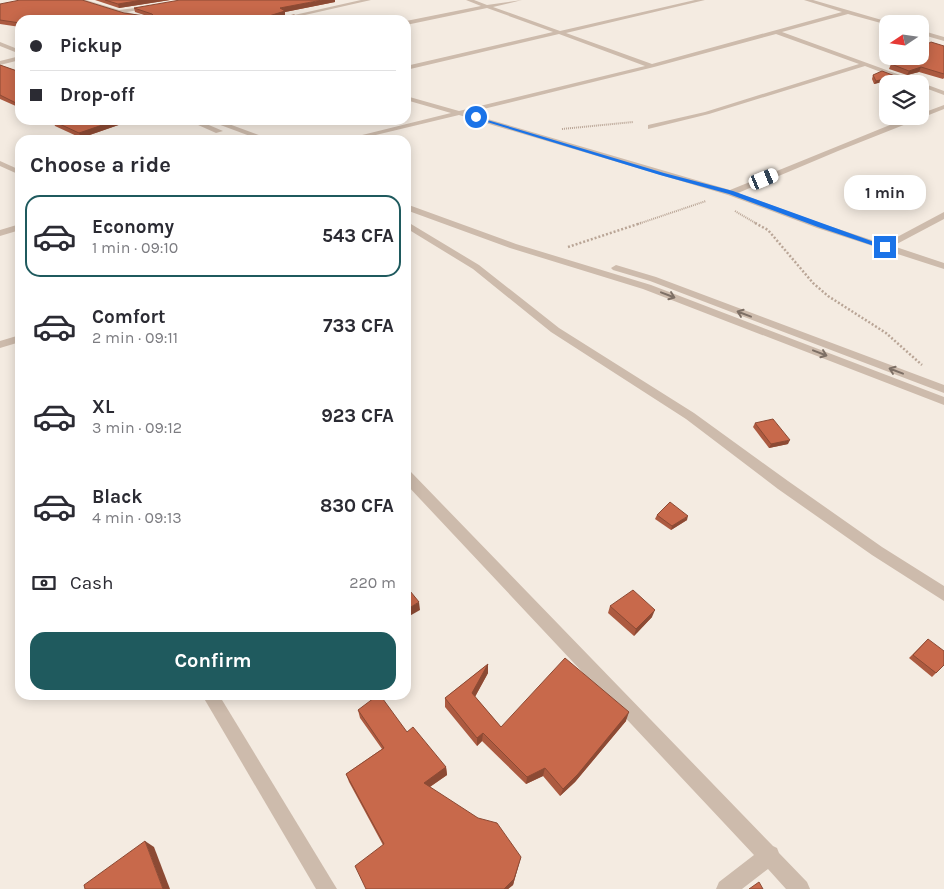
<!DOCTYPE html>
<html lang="en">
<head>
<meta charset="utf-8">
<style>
	body { margin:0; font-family:Karla,sans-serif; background:#f2f2f3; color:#2b2b33; height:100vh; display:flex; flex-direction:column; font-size:19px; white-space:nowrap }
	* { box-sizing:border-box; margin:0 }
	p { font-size:16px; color:#7c7c81 }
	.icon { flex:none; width:28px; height:28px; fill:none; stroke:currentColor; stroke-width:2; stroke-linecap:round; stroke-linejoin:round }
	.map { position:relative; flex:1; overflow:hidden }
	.side { position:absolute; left:15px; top:135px; width:396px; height:565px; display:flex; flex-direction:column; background:#fff; border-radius:15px; box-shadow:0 2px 12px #0003 }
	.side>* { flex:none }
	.guide { position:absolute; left:15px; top:15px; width:396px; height:110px; border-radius:15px; box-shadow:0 2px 12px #0003; display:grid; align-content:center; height:110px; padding:0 15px; background:#fff }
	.needle { width:32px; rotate:257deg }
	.controls { position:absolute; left:879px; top:15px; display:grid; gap:10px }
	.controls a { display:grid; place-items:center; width:50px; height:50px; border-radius:10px; background:#fff; box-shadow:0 2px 12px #0003; font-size:25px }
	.end { position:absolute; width:22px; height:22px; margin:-11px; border:6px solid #1a73e8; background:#fff; box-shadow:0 0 0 2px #fff }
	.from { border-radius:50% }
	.bubble { position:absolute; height:35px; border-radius:15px; background:#fff; box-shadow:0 2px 12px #0003; font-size:16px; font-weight:700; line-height:35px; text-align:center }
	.car { position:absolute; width:15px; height:30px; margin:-15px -8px; border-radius:6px; box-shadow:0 0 4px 1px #0007; background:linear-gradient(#fff 24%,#345 0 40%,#fff 0 76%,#345 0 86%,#fff 0) }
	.guide b { display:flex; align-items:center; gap:18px; height:48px; font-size:19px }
	.guide b+b { border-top:1px solid #e1e1e2 }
	.guide i { width:12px; height:12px; background:#2b2b33 }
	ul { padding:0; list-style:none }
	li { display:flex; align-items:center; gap:15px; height:82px; margin:0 10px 8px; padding:0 5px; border:2px solid transparent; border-radius:15px }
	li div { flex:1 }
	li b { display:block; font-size:19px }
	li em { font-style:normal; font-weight:700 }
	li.active { border-color:#1f5a5e }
	li>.icon { width:45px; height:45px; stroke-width:1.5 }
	h2 { padding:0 15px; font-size:22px; line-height:60px }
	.pay { display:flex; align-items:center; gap:12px; height:55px; padding:0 15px; font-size:19px }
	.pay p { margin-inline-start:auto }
	.primary-button { display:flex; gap:10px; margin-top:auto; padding:10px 15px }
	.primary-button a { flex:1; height:58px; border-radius:15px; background:#1f5a5e; color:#fff; font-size:20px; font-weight:700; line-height:58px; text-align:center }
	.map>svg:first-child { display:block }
</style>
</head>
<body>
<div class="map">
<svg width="944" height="889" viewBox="0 0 944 889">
	<rect width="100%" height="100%" fill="#f4ebe1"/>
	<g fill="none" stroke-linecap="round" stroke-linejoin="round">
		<g stroke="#b9a596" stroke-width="2" stroke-dasharray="1 1" stroke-linecap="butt">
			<path d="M562,129L633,122"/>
			<path d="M735,211L757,224"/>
			<path d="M638,224L706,201"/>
		</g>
		<g stroke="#b9a596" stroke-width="2.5" stroke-dasharray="2 2" stroke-linecap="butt">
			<path d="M755,223L768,230L813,283L828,296L886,333L922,365"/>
			<path d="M568,247L641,223"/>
		</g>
		<g fill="#cdbbac" fill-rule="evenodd">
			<path d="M78,0H86L119,10L151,6V8L127,12L153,20C135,20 94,9 78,0Z"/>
			<path d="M361,0H371L283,20H272Z"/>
			<path d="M466,0H474L487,5L522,0L493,7L560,31L695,0H705L566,33L652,64L842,12L804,0H813L892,23L888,25L848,14L782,32L944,91V95L920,86V84H912L865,66L709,114L648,129V125L705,112L859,64L776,34L654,67L467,113L730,190L912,116H920V114L944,105V109L838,151L738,193L823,224L884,244L944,212V219L893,246L944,263V269L817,228L728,195L459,115L355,140H342L451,113L406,100V96L459,111L645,66L559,34L406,70V66L553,32L487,8L406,25V21L481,6Z"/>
			<path d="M920,30L944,37V41L920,34Z"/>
			<path d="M0,42L20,50V54L0,46Z"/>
			<path d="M20,56V60L0,65V61Z"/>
			<path d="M187,120H197L223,131L216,133Z"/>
			<path d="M207,120H218L272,140H261Z"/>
			<path d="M0,161L20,170V175L0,166Z"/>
			<path d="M406,204L516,244L651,285L944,397V405L643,289L510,248L406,210Z"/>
			<path d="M406,221L479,265L559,328L694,413L788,481L882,547L944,586V601L872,555L778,489L686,419L551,332L473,269L406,228Z"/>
			<path d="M20,224V230L0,236V230Z"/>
			<path d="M616,265L656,277L944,385V393L650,281L613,270L611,268Z"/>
			<path d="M20,335V342L0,348V341Z"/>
			<path d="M406,470L411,472L773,846L777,848L779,853L807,882L810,889H786L768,869L742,889H716L719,882L754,855L406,484Z"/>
			<path d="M202,695H219L337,889H316Z"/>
		</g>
	</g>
	<g fill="#ac5a40">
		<path d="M95,0H170L119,8Z"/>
		<path d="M335,2L285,12V15L279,17L305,20H20V27L0,24V4L124,13L150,17L135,12L134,8Z"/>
		<path d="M944,46V78L943,79L919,72L907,75L889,69L891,64Z"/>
		<path d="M0,65L20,72V107H18L0,99Z"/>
		<path d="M873,75L895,76L894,79L874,84L872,79Z"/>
		<path d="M56,120H129L130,121L81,138L55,126L53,121Z"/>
		<path d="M755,423L788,444L769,448L753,427Z"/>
		<path d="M657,515L687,520L671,530L655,519Z"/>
		<path d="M610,606L652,617L634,636L608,613Z"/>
		<path d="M928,639L936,673L932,677L909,658Z"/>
		<path d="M488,664V673L475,697L501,727L626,721L575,782L560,796L543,776L526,784L482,741L477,746L445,707V698Z"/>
		<path d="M358,710L407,732L446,767L447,775L430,787L519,863L513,885L508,889H366L383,845L349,782L346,774L382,749L360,718Z"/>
	</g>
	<g fill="#8c4a34">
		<path d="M142,0H170L119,8L118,4Z"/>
		<path d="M322,0H335V2L285,12V15L270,20L269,16L280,8Z"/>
		<path d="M921,67L919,72L907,75L909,71Z"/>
		<path d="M895,76L894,79L874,84L876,81Z"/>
		<path d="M117,120H129L130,121L81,138L79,133Z"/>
		<path d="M790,440L788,444L769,448L771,444Z"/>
		<path d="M688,516L687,520L671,530L672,526Z"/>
		<path d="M419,602L420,610L406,618V610Z"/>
		<path d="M655,610L652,617L634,636L636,629Z"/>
		<path d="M488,664V673L472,702V693Z"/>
		<path d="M629,712L626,721L575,782L560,796L563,789Z"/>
		<path d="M483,733L482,741L477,746V738Z"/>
		<path d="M446,767L447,775L425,790L424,783Z"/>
		<path d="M545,768L543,776L526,784L527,777Z"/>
		<path d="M145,841L154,847L170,889H163Z"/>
		<path d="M521,857L513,885L508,889H504Z"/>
	</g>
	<g fill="#c8694b" stroke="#8c4a34">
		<path d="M20,0H82L124,13L152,17L154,16L152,14L134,8L180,0H322L280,8L285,11L269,16L282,17L294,15L305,20H20V23L0,20V4Z"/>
		<path d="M105,0H142L118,4Z"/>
		<path d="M931,42L944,46V74L921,67L909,71L891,64L905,56H920V48Z"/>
		<path d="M0,65L20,72V103H16L0,95Z"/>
		<path d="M882,71L895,76L876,81L873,75Z"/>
		<path d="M56,120H117L79,133L53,121Z"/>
		<path d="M773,419L790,440L771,444L755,423Z"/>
		<path d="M670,502L688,516L672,526L657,515Z"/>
		<path d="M406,586L419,602L406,610Z"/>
		<path d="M633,590L655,610L636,629L610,606Z"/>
		<path d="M928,639L944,651V665L936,673L913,655Z"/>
		<path d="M565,658L629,712L578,774L563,789L545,768L527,777L483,733L477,738L445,698L488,664L472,693L501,727Z"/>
		<path d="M378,695H380L407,732L413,727L446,767L424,783L478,818L497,823L521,857L514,879L504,889H366L355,866L384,844L346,774L384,748L358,710Z"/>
		<path d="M145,841L163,889H85L84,885Z"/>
		<path d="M759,882L763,889H749Z"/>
	</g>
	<defs><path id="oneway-shaft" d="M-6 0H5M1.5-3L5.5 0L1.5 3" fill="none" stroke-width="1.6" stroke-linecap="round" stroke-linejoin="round" transform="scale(1.25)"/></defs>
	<g stroke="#7d6f65">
		<use href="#oneway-shaft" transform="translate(668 295) rotate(21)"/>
		<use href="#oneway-shaft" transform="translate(744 314) rotate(-159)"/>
		<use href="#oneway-shaft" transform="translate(820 353) rotate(21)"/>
		<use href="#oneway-shaft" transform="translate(896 371) rotate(-159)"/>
	</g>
	<path fill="#1a73e8" d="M474,116L664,173L733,191L888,247L883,249L818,227L729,194L660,175L474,118Z"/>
</svg>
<div class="controls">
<a><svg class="needle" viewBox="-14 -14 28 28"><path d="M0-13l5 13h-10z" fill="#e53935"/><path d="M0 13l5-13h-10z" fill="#7c7c81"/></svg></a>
<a><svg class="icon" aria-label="layers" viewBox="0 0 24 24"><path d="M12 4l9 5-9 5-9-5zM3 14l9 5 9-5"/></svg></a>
</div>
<i class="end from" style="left:476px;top:117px"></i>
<i class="end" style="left:885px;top:247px"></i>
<div class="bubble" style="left:844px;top:175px;width:82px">1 min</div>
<i class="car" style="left:764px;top:179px;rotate:68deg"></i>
<div class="guide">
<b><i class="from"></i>Pickup</b>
<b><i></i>Drop-off</b>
</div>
<section class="side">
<h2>Choose a ride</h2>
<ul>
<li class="active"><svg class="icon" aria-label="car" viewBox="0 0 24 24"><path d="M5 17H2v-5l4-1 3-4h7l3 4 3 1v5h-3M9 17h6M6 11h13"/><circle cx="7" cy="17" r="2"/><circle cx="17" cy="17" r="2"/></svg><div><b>Economy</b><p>1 min · 09:10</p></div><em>543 CFA</em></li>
<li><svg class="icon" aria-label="car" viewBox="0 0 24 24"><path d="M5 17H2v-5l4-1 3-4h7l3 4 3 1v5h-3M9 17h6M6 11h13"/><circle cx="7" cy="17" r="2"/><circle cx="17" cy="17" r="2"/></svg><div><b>Comfort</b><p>2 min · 09:11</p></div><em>733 CFA</em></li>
<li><svg class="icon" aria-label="car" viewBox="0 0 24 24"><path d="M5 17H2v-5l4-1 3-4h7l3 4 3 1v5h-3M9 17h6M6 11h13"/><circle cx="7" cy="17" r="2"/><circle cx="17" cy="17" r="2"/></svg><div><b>XL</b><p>3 min · 09:12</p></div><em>923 CFA</em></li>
<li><svg class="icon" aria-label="car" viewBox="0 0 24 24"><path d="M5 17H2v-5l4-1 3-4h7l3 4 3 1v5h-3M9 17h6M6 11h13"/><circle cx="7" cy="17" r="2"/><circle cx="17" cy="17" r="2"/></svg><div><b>Black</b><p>4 min · 09:13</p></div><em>830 CFA</em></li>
</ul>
<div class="pay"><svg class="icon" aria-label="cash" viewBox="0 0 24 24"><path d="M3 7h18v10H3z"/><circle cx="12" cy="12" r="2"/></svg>Cash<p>220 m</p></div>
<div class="primary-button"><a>Confirm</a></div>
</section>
</div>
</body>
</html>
